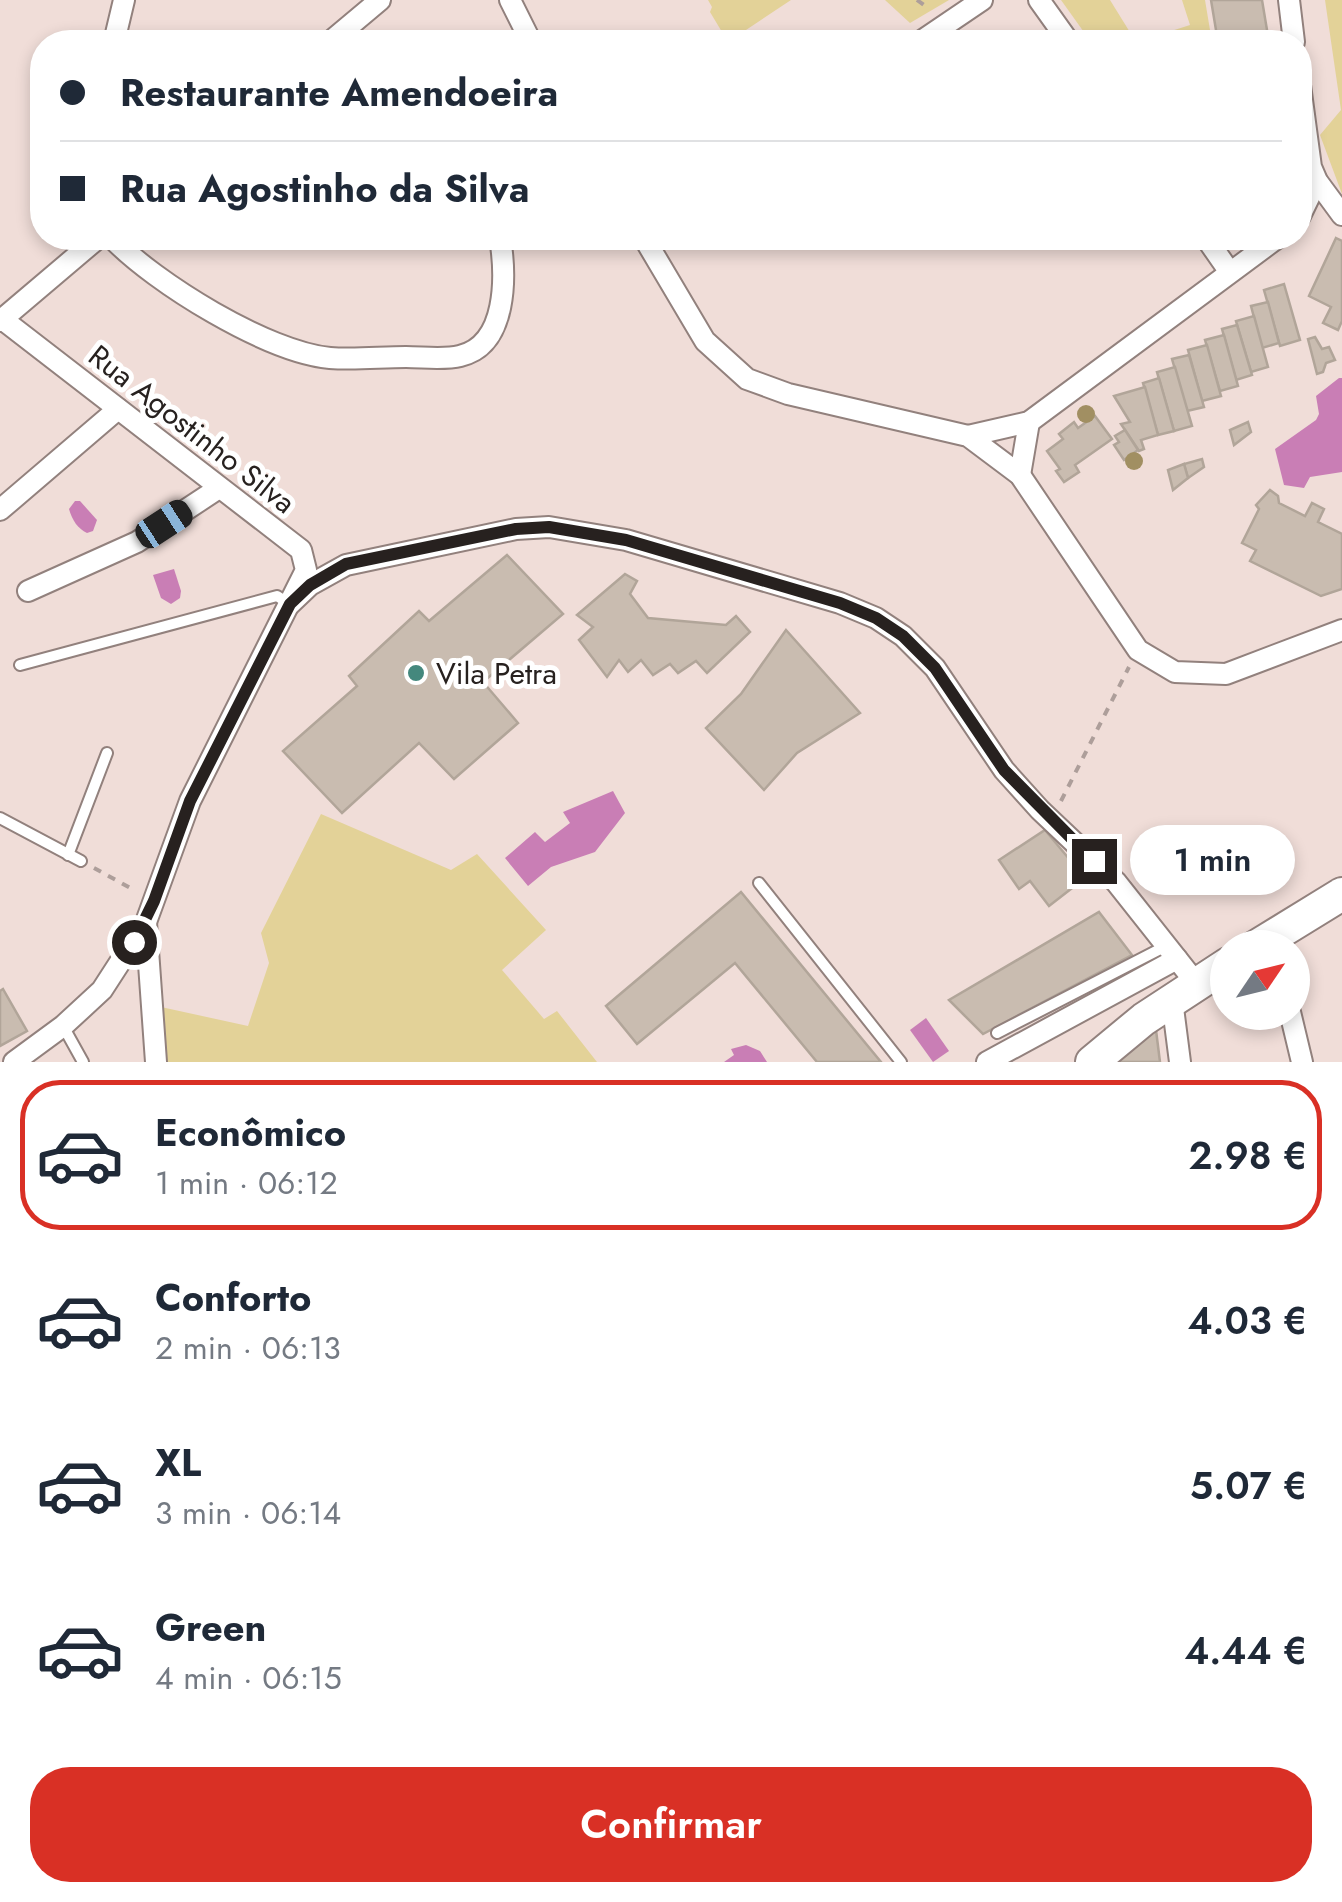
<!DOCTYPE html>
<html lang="pt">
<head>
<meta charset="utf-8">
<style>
	body { margin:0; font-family:Jost,sans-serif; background:#f6f6f7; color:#1f2937; height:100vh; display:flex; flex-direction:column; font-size:38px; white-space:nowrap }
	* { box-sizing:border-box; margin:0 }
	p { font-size:32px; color:#747a83 }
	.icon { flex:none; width:55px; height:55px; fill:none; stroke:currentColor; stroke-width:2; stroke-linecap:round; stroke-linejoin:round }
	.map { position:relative; height:1062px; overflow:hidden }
	.details { display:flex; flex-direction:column; background:#fff; flex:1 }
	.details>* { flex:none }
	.top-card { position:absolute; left:30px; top:30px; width:1282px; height:220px; border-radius:40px; box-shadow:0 5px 15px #0003; display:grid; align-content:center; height:220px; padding:0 30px; background:#fff }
	.needle { width:65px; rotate:55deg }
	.controls { position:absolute; left:1210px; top:930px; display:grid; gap:20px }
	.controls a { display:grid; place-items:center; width:100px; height:100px; border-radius:50%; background:#fff; box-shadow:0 5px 15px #0003; font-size:50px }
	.end { position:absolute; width:45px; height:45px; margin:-22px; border:12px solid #27211f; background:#fff; box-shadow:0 0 0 5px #fff }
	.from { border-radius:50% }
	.bubble { position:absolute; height:70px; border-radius:35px; background:#fff; box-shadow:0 5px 15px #0003; font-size:32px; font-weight:600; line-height:70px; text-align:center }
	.car { position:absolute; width:30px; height:60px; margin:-30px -15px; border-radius:12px; box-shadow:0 0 8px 2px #0007; background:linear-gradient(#222 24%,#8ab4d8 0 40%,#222 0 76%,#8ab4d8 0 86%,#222 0) }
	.top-card b { display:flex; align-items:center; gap:35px; height:95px; font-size:38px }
	.top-card b+b { border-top:2px solid #e0e1e3 }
	.top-card i { width:25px; height:25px; background:#1f2937 }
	ul { padding:18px 0 0; list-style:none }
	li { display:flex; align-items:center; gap:30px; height:150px; margin:0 20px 15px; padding:0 10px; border:5px solid transparent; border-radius:40px }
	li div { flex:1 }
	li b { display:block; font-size:38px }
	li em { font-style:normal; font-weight:600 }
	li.on { border-color:#d93025 }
	li>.icon { width:90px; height:90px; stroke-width:1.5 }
	.button { display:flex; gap:20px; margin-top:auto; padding:20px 30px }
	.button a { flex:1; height:115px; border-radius:40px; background:#d93025; color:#fff; font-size:40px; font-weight:600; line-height:115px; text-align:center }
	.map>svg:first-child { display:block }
</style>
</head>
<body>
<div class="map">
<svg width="1342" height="1062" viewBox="0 0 1342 1062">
	<rect width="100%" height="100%" fill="#f0ddd8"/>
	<g fill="#e3d298">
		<path d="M708,0H791L728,42L710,12L712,7Z"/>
		<path d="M885,0H949L910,23Z"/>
		<path d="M1061,0H1110L1136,42H1091Z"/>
		<path d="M1182,0H1205L1212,42H1137L1190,25Z"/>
		<path d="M1325,0H1342V194L1320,135L1341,110Z"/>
		<path d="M321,814L451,870L477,854L546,930L502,970L544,1019L557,1011L597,1062H165L161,1007L248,1026L269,963L261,933Z"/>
	</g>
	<g fill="#c97eb5">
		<path d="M1339,378H1342V472L1310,477L1304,488L1284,485L1275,449L1316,420L1319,414L1316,396Z"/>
		<path d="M75,501H80L97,520L93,531L87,533C78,529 72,520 69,509Z"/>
		<path d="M174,569L181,591L180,598L171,604L161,598L153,575Z"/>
		<path d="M613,791L625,813L595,852L551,867L528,886L505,858L535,832L545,842L570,823L563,812Z"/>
		<path d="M926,1018L949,1051L933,1062L910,1030Z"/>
		<path d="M746,1045L760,1051L767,1062H724L734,1055L731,1049Z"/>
	</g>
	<g fill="#c9bcb0" stroke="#b1a599" stroke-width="2.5">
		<path d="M1211,0H1262L1269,42H1218Z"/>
		<path d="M1336,238L1342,241V321L1338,330L1323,323L1331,307L1309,296Z"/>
		<path d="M1284,284L1300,340L1280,346L1264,290Z"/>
		<path d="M1268,302L1279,343L1262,348L1251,306Z"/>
		<path d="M1254,316L1268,367L1251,372L1236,321Z"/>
		<path d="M1237,325L1252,375L1236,380L1222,329Z"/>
		<path d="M1224,335L1238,386L1220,391L1205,340Z"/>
		<path d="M1315,337L1322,349L1329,347L1335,360L1326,363L1323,372L1317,374L1308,339Z"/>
		<path d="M1207,345L1221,396L1202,401L1188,350Z"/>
		<path d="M1189,355L1204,407L1187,411L1172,359Z"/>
		<path d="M1175,367L1192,426L1174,431L1157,372Z"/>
		<path d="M1159,378L1174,431L1158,435L1143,383Z"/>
		<path d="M1145,387L1158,435L1141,440L1144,449L1139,451L1121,424L1130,422L1114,396Z"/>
		<path d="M1095,416L1112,439L1075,465L1079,472L1064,482L1056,471L1060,469L1047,451L1063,439L1059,434L1074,422L1078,428Z"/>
		<path d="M1248,422L1251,432L1234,445L1230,430Z"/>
		<path d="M1125,430L1138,450L1124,460L1114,445L1119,442L1115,436Z"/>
		<path d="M1202,459L1204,467L1188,478L1184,464Z"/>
		<path d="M1184,464L1188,478L1173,490L1168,470Z"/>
		<path d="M1270,490L1278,496L1279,503L1305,516L1312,503L1324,509L1318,522L1342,534V589L1321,596L1250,561L1256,550L1242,543L1259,509L1256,505Z"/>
		<path d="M507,555L563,614L483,682L518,723L454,779L419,743L342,813L283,751L357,686L349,676L419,611L429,621Z"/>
		<path d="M625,574L637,581L630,594L648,618L726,625L736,616L750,632L707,673L696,661L678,673L670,664L653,675L641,660L628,672L619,660L607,677L579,640L593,627L577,615Z"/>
		<path d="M786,630L860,713L797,753L764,790L706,728L741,694Z"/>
		<path d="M1045,830L1085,878L1049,906L1030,881L1019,889L999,860Z"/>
		<path d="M741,892L881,1062H817L735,963L637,1044L606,1006Z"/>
		<path d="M1099,912L1132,955L983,1034L949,1000Z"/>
		<path d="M3,989L27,1031L0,1046V991Z"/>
		<path d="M1156,1030L1160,1062H1117Z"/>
	</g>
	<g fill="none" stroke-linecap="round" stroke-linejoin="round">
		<defs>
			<g id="lane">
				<path d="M20,665L277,596L288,603"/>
				<path d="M0,818L81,861"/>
				<path d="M68,855L107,753"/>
				<path d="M759,883L901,1062"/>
				<path d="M63,1026L83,1062"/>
				<path d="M997,1033L1168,945"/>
			</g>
			<g id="street">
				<path d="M510,0L531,42"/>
				<path d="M1039,0L1069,42"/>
				<path d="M1289,0L1294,42"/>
				<path d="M114,42L124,0"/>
				<path d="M330,42L380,0"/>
				<path d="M920,42L982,0"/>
				<path d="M1300,85L1311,167L1317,181L1342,215"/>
				<path d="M1300,216L1317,181"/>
				<path d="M112,238C155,283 267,352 330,358C355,360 381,357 406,357C423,357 444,360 460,356C508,345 506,275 500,238"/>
				<path d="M644,238L705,341L747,379L788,394L968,436L1020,475L1138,650L1175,672L1226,674L1342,630"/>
				<path d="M1206,238L1229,271"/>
				<path d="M2,319L301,550L306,570L190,801L146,922L102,990L63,1026L14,1062"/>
				<path d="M0,321L98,238"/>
				<path d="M968,436L1029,422L1277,238"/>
				<path d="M1020,475L1029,422"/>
				<path d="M0,510L118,409"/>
				<path d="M28,591L137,542L219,488"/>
				<path d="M290,604L310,585L346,565L516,529L549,527L626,540L840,603L876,618L903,636L935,668L1004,770L1040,810L1116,882L1196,983"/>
				<path d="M146,922L156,1062"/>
				<path d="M1172,1000L1180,1062"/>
				<path d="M1290,1012L1302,1062"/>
				<path d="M987,1062L1177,959"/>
			</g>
			<g id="primary">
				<path d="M1254,948L1342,894"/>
				<path d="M1092,1062L1144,1019L1228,964"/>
			</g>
		</defs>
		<use href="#lane" stroke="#92817d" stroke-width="14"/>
		<use href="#street" stroke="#92817d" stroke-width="24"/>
		<use href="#primary" stroke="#92817d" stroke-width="36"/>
		<g stroke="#ad9e9a" stroke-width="4" stroke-dasharray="8 8" stroke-linecap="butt">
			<path d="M917,0L928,8"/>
			<path d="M1061,801L1129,667"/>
			<path d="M94,868L134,890"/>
		</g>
		<use href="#lane" stroke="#fff" stroke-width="10"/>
		<use href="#street" stroke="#fff" stroke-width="20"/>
		<use href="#primary" stroke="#fff" stroke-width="32"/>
	</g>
	<g fill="#a18f62">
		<circle cx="1086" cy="414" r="9"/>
		<circle cx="1134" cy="461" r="9"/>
	</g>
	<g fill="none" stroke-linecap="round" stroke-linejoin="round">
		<path stroke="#27211f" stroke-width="12" d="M134,942L154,901L190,801L290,604L310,585L346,564L516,529L549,527L626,540L840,603L876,618L903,636L935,668L1004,770L1094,861"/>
	</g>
	<circle fill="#44887d" stroke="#fff" stroke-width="4" cx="416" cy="673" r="10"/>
	<g text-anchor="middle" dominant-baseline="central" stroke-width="10" stroke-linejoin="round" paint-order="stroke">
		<g font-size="30" fill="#27211f" stroke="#fff">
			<text transform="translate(192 429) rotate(38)">Rua Agostinho Silva</text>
		</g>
		<g font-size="30" fill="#27211f" stroke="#fff" text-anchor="start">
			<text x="436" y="673">Vila Petra</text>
		</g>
	</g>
</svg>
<div class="controls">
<a><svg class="needle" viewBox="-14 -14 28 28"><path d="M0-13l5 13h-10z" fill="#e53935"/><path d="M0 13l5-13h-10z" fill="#747a83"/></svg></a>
</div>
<i class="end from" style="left:134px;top:942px"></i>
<i class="end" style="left:1094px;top:861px"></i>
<div class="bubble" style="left:1130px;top:825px;width:165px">1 min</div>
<i class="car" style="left:164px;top:524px;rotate:57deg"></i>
<div class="top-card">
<b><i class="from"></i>Restaurante Amendoeira</b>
<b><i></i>Rua Agostinho da Silva</b>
</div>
</div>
<section class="details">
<ul>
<li class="on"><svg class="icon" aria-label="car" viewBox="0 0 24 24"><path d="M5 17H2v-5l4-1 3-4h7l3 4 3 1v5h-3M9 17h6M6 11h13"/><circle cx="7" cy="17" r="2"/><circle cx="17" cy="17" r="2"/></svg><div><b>Econômico</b><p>1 min · 06:12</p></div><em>2.98 €</em></li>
<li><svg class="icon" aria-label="car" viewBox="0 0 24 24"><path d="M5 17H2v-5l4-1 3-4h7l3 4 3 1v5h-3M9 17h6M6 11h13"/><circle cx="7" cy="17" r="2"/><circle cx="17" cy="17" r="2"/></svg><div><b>Conforto</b><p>2 min · 06:13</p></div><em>4.03 €</em></li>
<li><svg class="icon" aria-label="car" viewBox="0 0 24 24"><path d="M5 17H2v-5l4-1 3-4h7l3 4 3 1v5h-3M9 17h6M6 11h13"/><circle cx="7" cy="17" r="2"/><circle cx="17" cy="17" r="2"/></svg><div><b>XL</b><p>3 min · 06:14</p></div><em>5.07 €</em></li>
<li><svg class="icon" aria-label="car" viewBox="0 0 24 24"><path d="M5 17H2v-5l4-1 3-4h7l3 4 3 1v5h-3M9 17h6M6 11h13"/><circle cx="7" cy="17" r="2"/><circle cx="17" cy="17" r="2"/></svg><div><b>Green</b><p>4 min · 06:15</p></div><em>4.44 €</em></li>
</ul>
<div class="button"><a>Confirmar</a></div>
</section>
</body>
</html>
